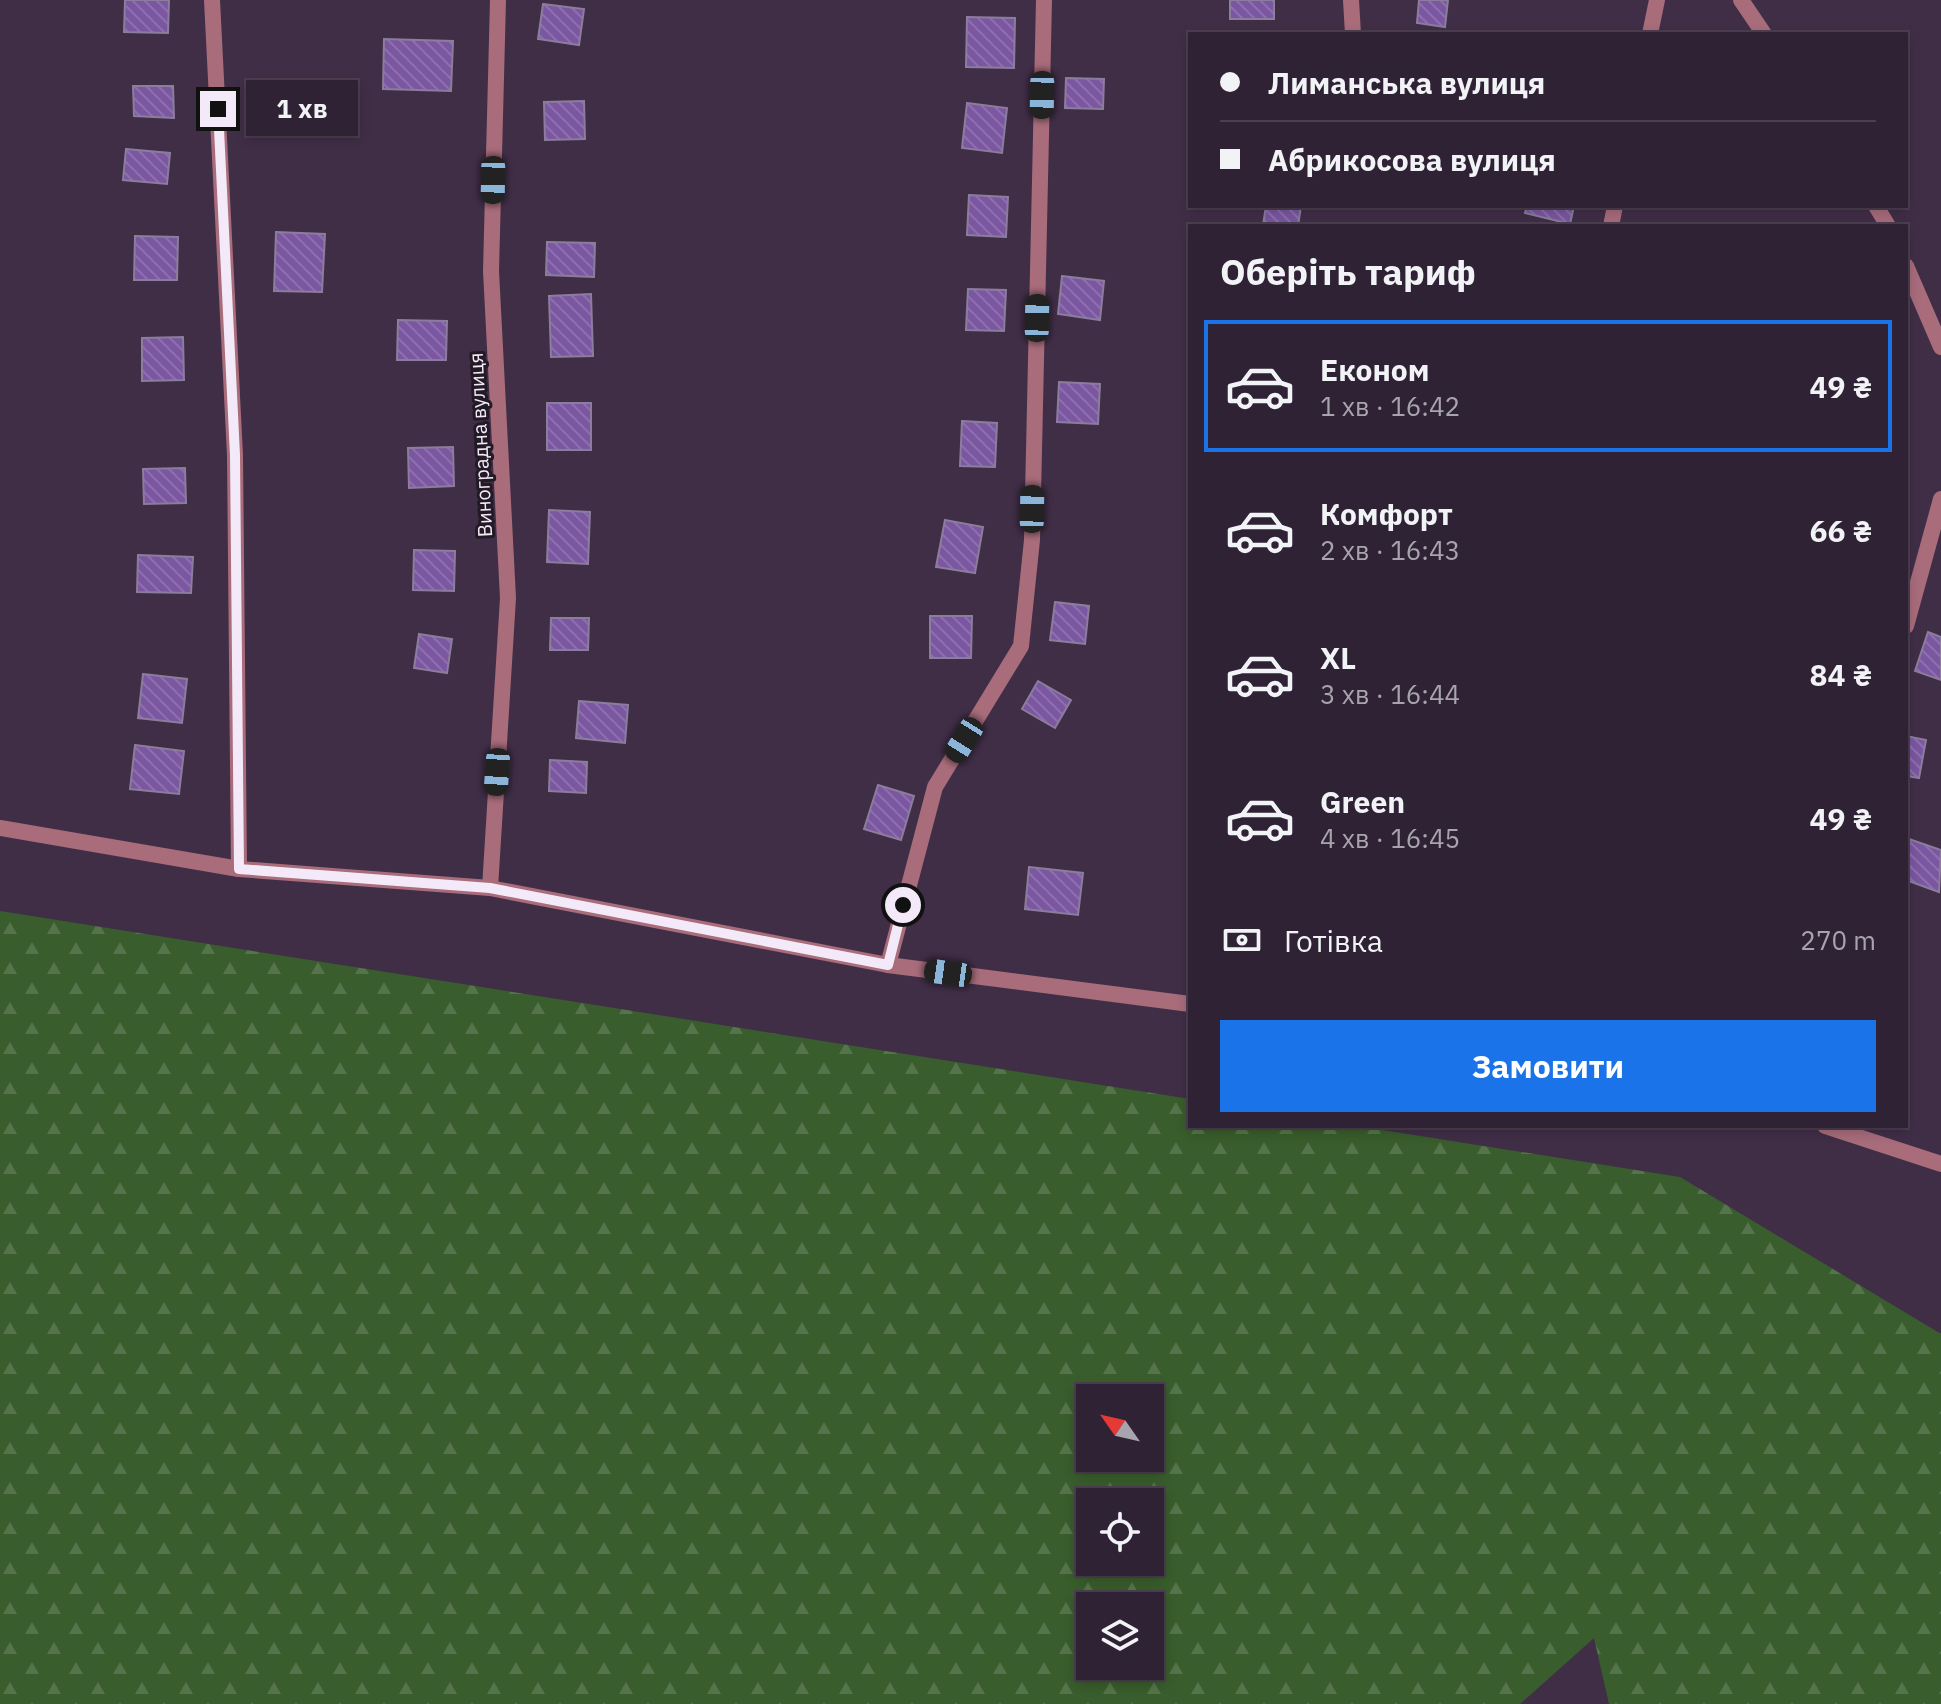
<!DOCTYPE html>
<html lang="uk">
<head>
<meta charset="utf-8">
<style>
	body { margin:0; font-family:"IBM Plex Sans",sans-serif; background:#3c2f41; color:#f1f3f6; height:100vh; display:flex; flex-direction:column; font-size:30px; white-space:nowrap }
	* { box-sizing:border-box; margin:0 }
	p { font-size:26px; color:#a8a4ad }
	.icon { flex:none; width:44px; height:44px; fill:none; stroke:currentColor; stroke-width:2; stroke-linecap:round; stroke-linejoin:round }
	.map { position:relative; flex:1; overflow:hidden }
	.side { position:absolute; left:1188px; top:224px; width:720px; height:904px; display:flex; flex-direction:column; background:#302235; border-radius:0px; box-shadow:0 4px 12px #0003,0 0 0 2px #4b3f50 }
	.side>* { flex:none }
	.top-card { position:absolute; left:1188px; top:32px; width:720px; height:176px; border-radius:0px; box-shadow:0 4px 12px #0003,0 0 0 2px #4b3f50; display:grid; align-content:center; height:176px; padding:0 32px; background:#302235 }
	.needle { width:52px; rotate:304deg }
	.fabs { position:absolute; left:1076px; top:1384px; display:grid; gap:16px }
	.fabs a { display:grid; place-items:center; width:88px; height:88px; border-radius:0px; background:#302235; box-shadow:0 4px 12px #0003,0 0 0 2px #4b3f50; font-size:40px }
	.end { position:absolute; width:36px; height:36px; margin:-18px; border:10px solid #f4e9f9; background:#111; box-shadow:0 0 0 4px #111 }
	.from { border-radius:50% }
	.bubble { position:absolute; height:56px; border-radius:0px; background:#302235; box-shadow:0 4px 12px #0003,0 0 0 2px #4b3f50; font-size:26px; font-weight:800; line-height:56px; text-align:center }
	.car { position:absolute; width:24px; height:48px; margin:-24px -12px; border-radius:10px; box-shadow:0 0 6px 2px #0007; background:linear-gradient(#222 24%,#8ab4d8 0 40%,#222 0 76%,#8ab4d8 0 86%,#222 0) }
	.top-card b { display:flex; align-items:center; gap:28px; height:76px; font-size:30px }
	.top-card b+b { border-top:2px solid #4b3f50 }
	.top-card i { width:20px; height:20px; background:#f1f3f6 }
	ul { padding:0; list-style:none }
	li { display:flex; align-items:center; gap:24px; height:132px; margin:0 16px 12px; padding:0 16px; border:4px solid transparent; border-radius:0px }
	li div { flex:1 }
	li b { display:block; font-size:30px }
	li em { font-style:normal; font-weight:800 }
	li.on { border-color:#1a73e8 }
	li>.icon { width:72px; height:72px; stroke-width:1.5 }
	h2 { padding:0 32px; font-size:36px; line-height:96px }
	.pay { display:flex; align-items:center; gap:20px; height:88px; padding:0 32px; font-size:30px }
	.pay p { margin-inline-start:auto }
	.button { display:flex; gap:16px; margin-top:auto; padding:16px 32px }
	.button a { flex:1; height:92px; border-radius:0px; background:#1a73e8; color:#fff; font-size:32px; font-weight:800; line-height:92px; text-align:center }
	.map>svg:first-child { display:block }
</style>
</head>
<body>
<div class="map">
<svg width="1941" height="1704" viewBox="0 0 1941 1704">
	<defs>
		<pattern id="forest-firs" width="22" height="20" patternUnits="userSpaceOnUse" patternTransform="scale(2)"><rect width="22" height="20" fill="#395d2c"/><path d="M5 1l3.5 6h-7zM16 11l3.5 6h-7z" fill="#56744b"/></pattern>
		<pattern id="building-back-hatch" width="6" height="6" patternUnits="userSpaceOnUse" patternTransform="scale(2)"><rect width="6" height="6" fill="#7a57a0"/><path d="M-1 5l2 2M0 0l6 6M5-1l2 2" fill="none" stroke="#8e6fae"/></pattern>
	</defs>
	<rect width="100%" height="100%" fill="#402e47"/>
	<path fill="url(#forest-firs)" fill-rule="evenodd" d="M0,911L1190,1099V1126H1357L1680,1177L1941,1334V1704H1609L1594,1638L1520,1704H0ZM1090,1398H1150V1458H1090ZM1090,1502H1150V1562H1090ZM1090,1606H1150V1666H1090Z"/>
	<g fill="url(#building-back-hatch)" stroke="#8b7d9c" stroke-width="2">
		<path d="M125,0H169L168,33L124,32Z"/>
		<rect x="1230" y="0" width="44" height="19"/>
		<path d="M1419,0H1448L1445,27L1417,23Z"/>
		<path d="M543,4L584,9L579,45L538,39Z"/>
		<path d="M967,17L1015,18L1014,68L966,67Z"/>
		<path d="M384,39L453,41L451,91L383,89Z"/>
		<path d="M1066,78L1104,79L1103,109L1065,108Z"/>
		<path d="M304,82L307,123L272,126L269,84Z"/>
		<path d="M133,86H173L174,118L134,116Z"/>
		<path d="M584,101L585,139L545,140L544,102Z"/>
		<path d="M967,103L1007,108L1002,153L962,148Z"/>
		<path d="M126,149L170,153L167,184L123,180Z"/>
		<path d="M969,195L1008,197L1006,237L967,235Z"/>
		<path d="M1266,206H1301L1298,226L1263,225Z"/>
		<path d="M1527,206H1574L1570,224L1525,213Z"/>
		<path d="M276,232L325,234L322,292L274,291Z"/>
		<path d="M135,236L178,237L177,280H134Z"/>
		<path d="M547,242L595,243L594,277L546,275Z"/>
		<path d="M1062,276L1104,281L1100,320L1058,314Z"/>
		<path d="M968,289L1006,290L1004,331L966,330Z"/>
		<path d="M591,294L593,356L551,357L549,296Z"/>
		<path d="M398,320L447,321L446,360H397Z"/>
		<path d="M183,337L184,380L142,381V338Z"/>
		<path d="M1059,382L1100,384L1098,424L1057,422Z"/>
		<rect x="547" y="403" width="44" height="47"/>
		<path d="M962,421L997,423L995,467L960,466Z"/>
		<path d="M453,447L454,486L409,488L408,448Z"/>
		<path d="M185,468L186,503L144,504L143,469Z"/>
		<path d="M549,510L590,512L588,564L547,562Z"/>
		<path d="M945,520L983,527L975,573L936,567Z"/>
		<path d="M414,550L455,551L454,591L413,590Z"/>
		<path d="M138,555L193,557L191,593L137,592Z"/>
		<path d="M1055,602L1089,606L1085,644L1050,640Z"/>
		<path d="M930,616H972L971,658H930Z"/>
		<path d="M551,618H589L588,650H550Z"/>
		<path d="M1928,632L1941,637V680L1915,671Z"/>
		<path d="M419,634L452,639L447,673L414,668Z"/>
		<path d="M143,674L187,679L182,723L138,718Z"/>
		<path d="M1038,681L1071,700L1055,728L1022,709Z"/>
		<path d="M579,701L628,705L625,743L576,738Z"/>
		<path d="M1906,736L1926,740L1919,778L1906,776Z"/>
		<path d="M135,745L184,751L179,794L130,789Z"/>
		<path d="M550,760L587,762L586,793L549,791Z"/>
		<path d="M878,785L914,796L901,840L864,829Z"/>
		<path d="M1906,838L1941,850L1939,892L1906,880Z"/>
		<path d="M1029,867L1083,873L1078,915L1025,909Z"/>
	</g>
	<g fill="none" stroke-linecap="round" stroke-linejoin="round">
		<g stroke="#a86c7b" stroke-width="16">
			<path d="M212,0L235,455L239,869"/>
			<path d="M1351,0L1353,34"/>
			<path d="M1741,0L1764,34"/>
			<path d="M1650,34L1657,0"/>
			<path d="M1876,206L1888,226"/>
			<path d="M1611,226L1615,206"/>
			<path d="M1906,266L1941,347"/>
			<path d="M1906,626L1941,499"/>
			<path d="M0,828L239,869L490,888L888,965L1190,1004"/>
			<path d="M490,888L508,598L491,271L498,0"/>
			<path d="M888,965L935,787L1021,646L1032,540L1044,0"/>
			<path d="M1825,1126L1941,1164"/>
		</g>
	</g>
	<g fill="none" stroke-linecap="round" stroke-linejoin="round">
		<path stroke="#f4e9f9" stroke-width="10" d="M218,109L235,455L239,869L490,888L888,965L903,905"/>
	</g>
	<g text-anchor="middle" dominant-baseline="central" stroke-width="6" stroke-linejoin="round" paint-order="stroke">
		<g font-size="20" fill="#f4e9f9" stroke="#221a25">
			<text transform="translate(480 445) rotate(-93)">Виноградна вулиця</text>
		</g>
	</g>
</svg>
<div class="fabs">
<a><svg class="needle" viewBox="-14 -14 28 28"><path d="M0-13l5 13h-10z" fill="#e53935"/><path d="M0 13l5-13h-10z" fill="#a8a4ad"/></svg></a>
<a><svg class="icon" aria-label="locate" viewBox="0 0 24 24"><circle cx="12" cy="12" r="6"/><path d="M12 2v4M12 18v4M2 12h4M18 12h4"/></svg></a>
<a><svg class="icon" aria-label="layers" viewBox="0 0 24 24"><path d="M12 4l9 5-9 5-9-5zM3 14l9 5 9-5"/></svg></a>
</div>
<i class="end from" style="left:903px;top:905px"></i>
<i class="end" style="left:218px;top:109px"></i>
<div class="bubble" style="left:246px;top:80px;width:112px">1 хв</div>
<i class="car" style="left:1042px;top:95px;rotate:181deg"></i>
<i class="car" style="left:493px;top:180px;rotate:181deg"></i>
<i class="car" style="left:1037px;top:318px;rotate:1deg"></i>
<i class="car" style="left:1032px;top:509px;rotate:1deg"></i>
<i class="car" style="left:964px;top:740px;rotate:212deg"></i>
<i class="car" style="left:497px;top:772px;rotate:184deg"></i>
<i class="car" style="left:948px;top:973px;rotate:278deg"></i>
<div class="top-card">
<b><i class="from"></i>Лиманська вулиця</b>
<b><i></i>Абрикосова вулиця</b>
</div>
<section class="side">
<h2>Оберіть тариф</h2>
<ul>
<li class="on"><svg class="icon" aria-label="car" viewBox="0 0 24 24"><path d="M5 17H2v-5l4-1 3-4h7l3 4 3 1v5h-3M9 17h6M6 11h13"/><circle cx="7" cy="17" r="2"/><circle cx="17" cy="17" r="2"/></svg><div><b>Економ</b><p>1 хв · 16:42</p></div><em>49 ₴</em></li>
<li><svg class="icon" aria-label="car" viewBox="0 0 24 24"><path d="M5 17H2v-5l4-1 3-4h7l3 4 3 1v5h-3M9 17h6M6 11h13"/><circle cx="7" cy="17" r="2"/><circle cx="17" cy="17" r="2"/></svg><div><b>Комфорт</b><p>2 хв · 16:43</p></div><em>66 ₴</em></li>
<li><svg class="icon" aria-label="car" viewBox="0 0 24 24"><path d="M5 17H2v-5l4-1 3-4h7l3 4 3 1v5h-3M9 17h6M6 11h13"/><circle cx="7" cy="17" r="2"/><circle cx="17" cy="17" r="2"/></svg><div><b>XL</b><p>3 хв · 16:44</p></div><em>84 ₴</em></li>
<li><svg class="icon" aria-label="car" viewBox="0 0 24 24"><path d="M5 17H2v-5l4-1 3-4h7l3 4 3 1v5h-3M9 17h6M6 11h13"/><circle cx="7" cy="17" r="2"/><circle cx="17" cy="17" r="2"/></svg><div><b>Green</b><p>4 хв · 16:45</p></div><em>49 ₴</em></li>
</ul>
<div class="pay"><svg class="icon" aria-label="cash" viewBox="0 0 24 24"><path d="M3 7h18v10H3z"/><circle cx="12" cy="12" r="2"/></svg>Готівка<p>270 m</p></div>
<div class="button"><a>Замовити</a></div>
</section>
</div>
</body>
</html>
